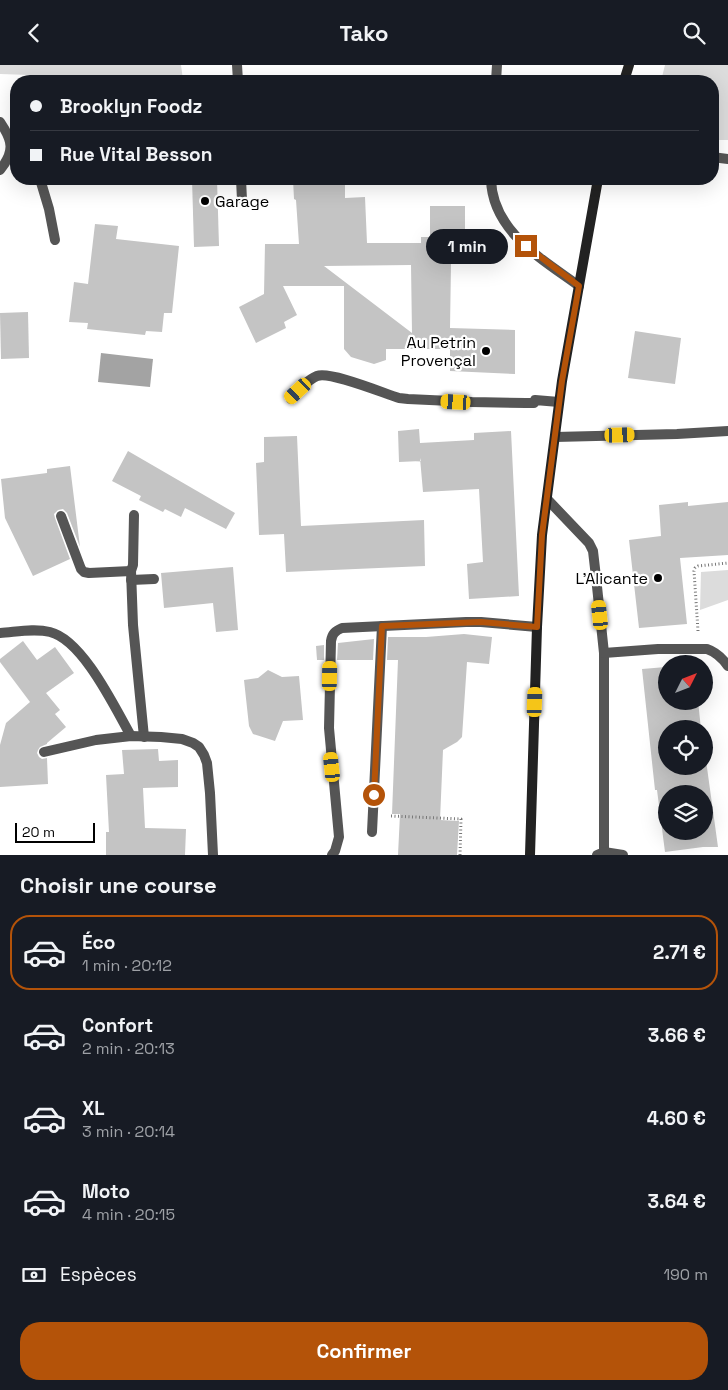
<!DOCTYPE html>
<html lang="fr">
<head>
<meta charset="utf-8">
<style>
	body { margin:0; font-family:"Space Grotesk",sans-serif; background:#20242c; color:#f1f3f6; height:100vh; display:flex; flex-direction:column; font-size:19px; white-space:nowrap }
	* { box-sizing:border-box; margin:0 }
	p { font-size:16px; color:#9ea1a6 }
	.icon { flex:none; width:28px; height:28px; fill:none; stroke:currentColor; stroke-width:2; stroke-linecap:round; stroke-linejoin:round }
	.map { position:relative; height:790px; overflow:hidden }
	.drawer { display:flex; flex-direction:column; background:#171b24; flex:1 }
	.drawer>* { flex:none }
	.hud { position:absolute; left:10px; top:10px; width:709px; height:110px; border-radius:20px; box-shadow:0 5px 20px #0002; display:grid; align-content:center; height:110px; padding:0 20px; background:#171b24 }
	.needle { width:32px; rotate:48deg }
	.fabs { position:absolute; left:658px; top:590px; display:grid; gap:10px }
	.fabs a { display:grid; place-items:center; width:55px; height:55px; border-radius:50%; background:#171b24; box-shadow:0 5px 20px #0002; font-size:25px }
	.scale { position:absolute; left:15px; bottom:12px; width:80px; box-sizing:border-box; padding-left:5px; border:2px solid #000; border-top:0; font-size:14px; line-height:18px; white-space:nowrap; color:#000; -webkit-text-stroke:4px #fff; paint-order:stroke }
	.end { position:absolute; width:22px; height:22px; margin:-11px; border:6px solid #b45309; background:#fff; box-shadow:0 0 0 2px #fff }
	.from { border-radius:50% }
	.bubble { position:absolute; height:35px; border-radius:18px; background:#171b24; box-shadow:0 5px 20px #0002; font-size:16px; font-weight:700; line-height:35px; text-align:center }
	.car { position:absolute; width:15px; height:30px; margin:-15px -8px; border-radius:6px; box-shadow:0 0 4px 1px #0007; background:linear-gradient(#f5c518 24%,#345 0 40%,#f5c518 0 76%,#345 0 86%,#f5c518 0) }
	.hud b { display:flex; align-items:center; gap:18px; height:48px; font-size:19px }
	.hud b+b { border-top:1px solid #363941 }
	.hud i { width:12px; height:12px; background:#f1f3f6 }
	ul { padding:0; list-style:none }
	li { display:flex; align-items:center; gap:15px; height:75px; margin:0 10px 8px; padding:0 10px; border:2px solid transparent; border-radius:20px }
	li div { flex:1 }
	li b { display:block; font-size:19px }
	li em { font-style:normal; font-weight:700 }
	li.active { border-color:#b45309 }
	li>.icon { width:45px; height:45px; stroke-width:1.5 }
	h2 { padding:0 20px; font-size:22px; line-height:60px }
	.pay { display:flex; align-items:center; gap:12px; height:55px; padding:0 20px; font-size:19px }
	.pay p { margin-inline-start:auto }
	.action { display:flex; gap:10px; margin-top:auto; padding:10px 20px }
	.action a { flex:1; height:58px; border-radius:20px; background:#b45309; color:#fff; font-size:20px; font-weight:700; line-height:58px; text-align:center }
	header { display:flex; justify-content:space-between; align-items:center; height:65px; padding:0 20px; background:#171b24; font-size:22px; font-weight:700 }
	.map>svg:first-child { display:block }
</style>
</head>
<body>
<header><svg class="icon" aria-label="back" viewBox="0 0 24 24"><path d="M15 5l-7 7 7 7"/></svg>Tako<svg class="icon" aria-label="search" viewBox="0 0 24 24"><circle cx="10" cy="10" r="6"/><path d="M15 15l6 6"/></svg></header>
<div class="map">
<svg width="728" height="790" viewBox="0 0 728 790">
	<rect width="100%" height="100%" fill="#fff"/>
	<g fill="#dcdcdc">
		<path d="M0,0H181L183,15L0,9Z"/>
		<path d="M665,0H728V75H713L712,16H661Z"/>
		<path d="M728,505V535L700,545L701,507Z"/>
	</g>
	<path fill="#a3a3a3" d="M101,288L153,294L150,322L98,317Z"/>
	<g fill="#c4c4c4" fill-rule="evenodd">
		<path d="M192,114H217L219,181L194,182Z"/>
		<path d="M293,114H345V133L365,132L367,178H421V172H430V141H465V175H462V199H451L450,263L515,265V309L450,306V284H386V295L374,299L351,292L344,284V221H283L297,250L284,257L286,263L256,278L239,242L264,229L265,179H299L296,135L294,134ZM411,200L412,268L324,201Z"/>
		<path d="M95,159L118,161L116,174L179,181L172,248H164L162,267L146,266L145,270L87,264L88,258L69,257L74,217L88,219Z"/>
		<path d="M28,247L29,293L1,294L0,248Z"/>
		<path d="M635,266L681,273L675,319L628,313Z"/>
		<path d="M419,364L420,378L474,375V368L511,366L519,531L469,534L467,499L483,497L479,424L423,427L420,393L421,396L399,397L398,366Z"/>
		<path d="M297,371L301,461L424,455L425,501L286,507L284,469L259,470L256,398L264,397V372Z"/>
		<path d="M128,386L235,448L226,464L185,443L181,452L165,444L163,447L139,435L141,431L112,416Z"/>
		<path d="M70,401L80,482L67,448L63,444L58,445L54,449L55,453L70,494L33,511L5,453L1,414L47,408V404Z"/>
		<path d="M688,437V441L728,437V490L680,493L687,559L639,563L629,475L661,471L659,440Z"/>
		<path d="M233,502L238,565L216,567L213,538L164,543L161,508Z"/>
		<path d="M464,569L492,572L489,599L467,597L462,672L457,677L443,685L440,755L459,756L457,790H398L400,749H392L398,595H387L388,572H426Z"/>
		<path d="M374,574L373,595H337L338,578Z"/>
		<path d="M23,576L37,595L55,582L74,608L46,628L60,645L55,649L66,662L47,678V679L40,682L38,685L37,688L39,692L42,694L47,693L48,719L0,722V680L6,658L30,637L0,597V594Z"/>
		<path d="M324,580V595H317L316,581Z"/>
		<path d="M666,602V636H698L701,664H666V701H704V681L718,782H703L665,787L657,725H655L642,604ZM666,729H704V766H666Z"/>
		<path d="M268,605L282,612L299,611L303,655L283,656L275,676L253,669L249,661L244,615L258,613Z"/>
		<path d="M158,684L159,696L178,695V722L143,723L145,763L186,764L185,790H106V767H109L106,710L124,709L122,685Z"/>
	</g>
	<g fill="none" stroke-linecap="round" stroke-linejoin="round">
		<g stroke="#777" stroke-width="3" stroke-dasharray="1 2.5" stroke-linecap="butt">
			<path d="M698,566L694,506L695,503L698,501L728,498"/>
			<path d="M391,751L461,754L460,790"/>
		</g>
		<g stroke="#555" stroke-width="10">
			<path d="M0,57C13,76 15,86 0,105"/>
			<path d="M712,92L728,94"/>
			<path d="M40,114L49,144L55,175"/>
			<path d="M555,372L677,369L728,366"/>
			<path d="M547,434L589,478L593,486L596,512L604,588V787L597,790"/>
			<path d="M134,450L133,500L131,506L133,560L144,672"/>
			<path d="M61,451L81,504L84,507L89,508L131,506"/>
			<path d="M131,515L154,514"/>
			<path d="M0,568C16,567 34,563 50,567C83,575 115,643 131,671"/>
			<path d="M604,588L658,584H707C716,587 723,594 728,601"/>
			<path d="M372,767L382,561"/>
			<path d="M604,787L623,790"/>
		</g>
		<g stroke="#555" stroke-width="10">
			<path d="M237,0L238,16"/>
			<path d="M496,16L497,0"/>
			<path d="M241,114L242,135"/>
			<path d="M491,114C492,166 542,194 579,221"/>
			<path d="M291,334C298,326 307,315 317,311C330,306 383,328 399,333L408,334L472,337L526,338H534L535,335L559,337"/>
			<path d="M44,687L96,675L131,671L161,672L182,674L193,678L199,682L204,690L207,698L210,728L213,790"/>
			<path d="M332,790L335,786L339,772L329,663L331,576C332,569 335,566 342,563L466,557H481L537,562"/>
		</g>
		<g stroke="#222" stroke-width="10">
			<path d="M624,16L629,0"/>
			<path d="M530,790L537,562L542,470L562,316L598,114"/>
		</g>
	</g>
	<g fill="none" stroke-linecap="round" stroke-linejoin="round">
		<path stroke="#b45309" stroke-width="6" d="M374,730L382,561L481,557L537,562L542,470L562,316L579,221L526,181"/>
	</g>
	<g fill="#000" stroke="#fff" stroke-width="2">
		<circle cx="205" cy="136" r="5"/>
		<circle cx="486" cy="286" r="5"/>
		<circle cx="658" cy="513" r="5"/>
	</g>
	<g text-anchor="middle" dominant-baseline="central" stroke-width="4.5" stroke-linejoin="round" paint-order="stroke">
		<g font-size="16" fill="#000" stroke="#fff" text-anchor="end">
			<text x="215" y="136" text-anchor="start">Garage</text>
			<text x="476" y="277">Au Petrin<tspan x="476" dy="18">Provençal</tspan></text>
			<text x="648" y="513">L'Alicante</text>
		</g>
	</g>
</svg>
<div class="fabs">
<a><svg class="needle" viewBox="-14 -14 28 28"><path d="M0-13l5 13h-10z" fill="#e53935"/><path d="M0 13l5-13h-10z" fill="#9ea1a6"/></svg></a>
<a><svg class="icon" aria-label="locate" viewBox="0 0 24 24"><circle cx="12" cy="12" r="6"/><path d="M12 2v4M12 18v4M2 12h4M18 12h4"/></svg></a>
<a><svg class="icon" aria-label="layers" viewBox="0 0 24 24"><path d="M12 4l9 5-9 5-9-5zM3 14l9 5 9-5"/></svg></a>
</div>
<div class="scale">20 m</div>
<i class="end from" style="left:374px;top:730px"></i>
<i class="end" style="left:526px;top:181px"></i>
<div class="bubble" style="left:426px;top:164px;width:82px">1 min</div>
<i class="car" style="left:298px;top:326px;rotate:227deg"></i>
<i class="car" style="left:456px;top:337px;rotate:273deg"></i>
<i class="car" style="left:620px;top:370px;rotate:88deg"></i>
<i class="car" style="left:600px;top:550px;rotate:354deg"></i>
<i class="car" style="left:330px;top:611px;rotate:1deg"></i>
<i class="car" style="left:535px;top:637px;rotate:2deg"></i>
<i class="car" style="left:332px;top:702px;rotate:354deg"></i>
<div class="hud">
<b><i class="from"></i>Brooklyn Foodz</b>
<b><i></i>Rue Vital Besson</b>
</div>
</div>
<section class="drawer">
<h2>Choisir une course</h2>
<ul>
<li class="active"><svg class="icon" aria-label="car" viewBox="0 0 24 24"><path d="M5 17H2v-5l4-1 3-4h7l3 4 3 1v5h-3M9 17h6M6 11h13"/><circle cx="7" cy="17" r="2"/><circle cx="17" cy="17" r="2"/></svg><div><b>Éco</b><p>1 min · 20:12</p></div><em>2.71 €</em></li>
<li><svg class="icon" aria-label="car" viewBox="0 0 24 24"><path d="M5 17H2v-5l4-1 3-4h7l3 4 3 1v5h-3M9 17h6M6 11h13"/><circle cx="7" cy="17" r="2"/><circle cx="17" cy="17" r="2"/></svg><div><b>Confort</b><p>2 min · 20:13</p></div><em>3.66 €</em></li>
<li><svg class="icon" aria-label="car" viewBox="0 0 24 24"><path d="M5 17H2v-5l4-1 3-4h7l3 4 3 1v5h-3M9 17h6M6 11h13"/><circle cx="7" cy="17" r="2"/><circle cx="17" cy="17" r="2"/></svg><div><b>XL</b><p>3 min · 20:14</p></div><em>4.60 €</em></li>
<li><svg class="icon" aria-label="car" viewBox="0 0 24 24"><path d="M5 17H2v-5l4-1 3-4h7l3 4 3 1v5h-3M9 17h6M6 11h13"/><circle cx="7" cy="17" r="2"/><circle cx="17" cy="17" r="2"/></svg><div><b>Moto</b><p>4 min · 20:15</p></div><em>3.64 €</em></li>
</ul>
<div class="pay"><svg class="icon" aria-label="cash" viewBox="0 0 24 24"><path d="M3 7h18v10H3z"/><circle cx="12" cy="12" r="2"/></svg>Espèces<p>190 m</p></div>
<div class="action"><a>Confirmer</a></div>
</section>
</body>
</html>
